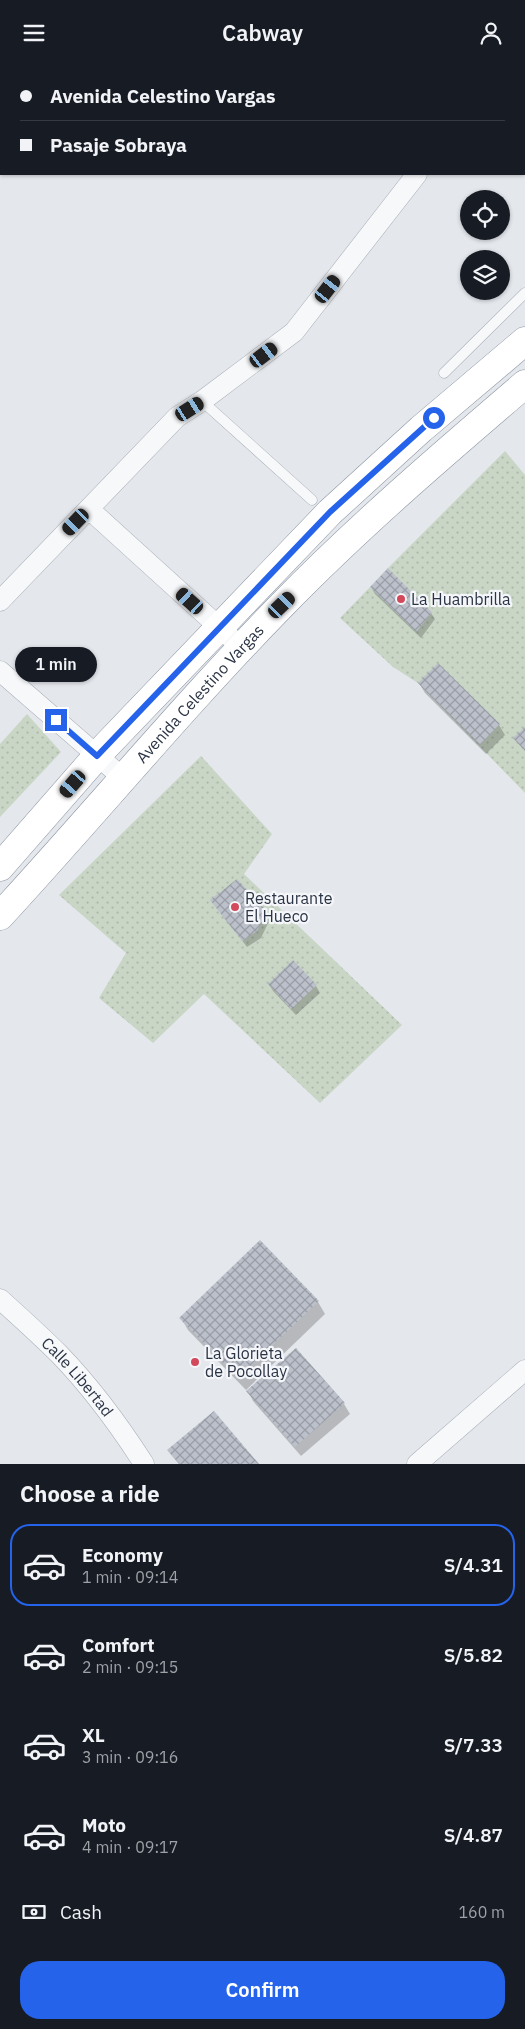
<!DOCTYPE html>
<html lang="en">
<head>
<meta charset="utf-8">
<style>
	body { margin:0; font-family:"IBM Plex Sans",sans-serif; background:#20242c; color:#f1f3f6; height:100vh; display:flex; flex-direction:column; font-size:19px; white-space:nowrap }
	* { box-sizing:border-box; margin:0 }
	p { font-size:16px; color:#9ea1a6 }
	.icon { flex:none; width:28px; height:28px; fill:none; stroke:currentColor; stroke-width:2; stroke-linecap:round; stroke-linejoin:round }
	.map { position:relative; height:1399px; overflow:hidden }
	.details { display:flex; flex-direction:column; background:#171b24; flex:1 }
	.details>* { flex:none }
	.hud { position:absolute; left:0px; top:0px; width:525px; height:110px; box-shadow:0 1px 4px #0004; display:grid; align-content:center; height:110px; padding:0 20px; background:#171b24 }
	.controls { position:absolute; left:460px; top:125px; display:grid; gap:10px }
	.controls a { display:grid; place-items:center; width:50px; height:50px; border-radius:50%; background:#171b24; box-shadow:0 1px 4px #0004; font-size:25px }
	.end { position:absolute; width:22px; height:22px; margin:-11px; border:6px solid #2563eb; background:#fff; box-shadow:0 0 0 2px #fff }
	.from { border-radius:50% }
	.bubble { position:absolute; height:35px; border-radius:18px; background:#171b24; box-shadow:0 1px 4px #0004; font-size:16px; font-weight:600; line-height:35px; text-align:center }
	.car { position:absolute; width:15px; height:30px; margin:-15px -8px; border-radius:6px; box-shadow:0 0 4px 1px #0007; background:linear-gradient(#222 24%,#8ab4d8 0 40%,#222 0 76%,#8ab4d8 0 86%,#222 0) }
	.hud b { display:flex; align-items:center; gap:18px; height:48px; font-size:19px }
	.hud b+b { border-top:1px solid #363941 }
	.hud i { width:12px; height:12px; background:#f1f3f6 }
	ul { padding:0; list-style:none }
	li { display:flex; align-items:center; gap:15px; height:82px; margin:0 10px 8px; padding:0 10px; border:2px solid transparent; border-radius:20px }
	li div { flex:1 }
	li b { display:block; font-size:19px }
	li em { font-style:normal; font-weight:600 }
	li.on { border-color:#2563eb }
	li>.icon { width:45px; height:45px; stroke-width:1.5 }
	h2 { padding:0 20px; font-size:22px; line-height:60px }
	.pay { display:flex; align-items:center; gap:12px; height:55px; padding:0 20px; font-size:19px }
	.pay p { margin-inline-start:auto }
	.primary-button { display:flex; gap:10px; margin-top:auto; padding:10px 20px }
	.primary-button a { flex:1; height:58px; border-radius:20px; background:#2563eb; color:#fff; font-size:20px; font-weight:600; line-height:58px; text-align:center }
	header { display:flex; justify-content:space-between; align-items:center; height:65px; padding:0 20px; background:#171b24; font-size:22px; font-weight:600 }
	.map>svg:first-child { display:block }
</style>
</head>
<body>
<header><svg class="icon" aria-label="menu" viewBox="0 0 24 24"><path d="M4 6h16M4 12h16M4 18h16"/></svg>Cabway<svg class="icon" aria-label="person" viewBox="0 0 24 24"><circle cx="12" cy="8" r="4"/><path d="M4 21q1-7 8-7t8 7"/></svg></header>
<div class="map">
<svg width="525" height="1399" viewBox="0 0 525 1399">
	<defs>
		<pattern id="green-dots" width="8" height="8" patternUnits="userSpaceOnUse" patternTransform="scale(1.25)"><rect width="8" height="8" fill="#c9d6c5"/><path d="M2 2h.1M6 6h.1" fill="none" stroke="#adb8ab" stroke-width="1.8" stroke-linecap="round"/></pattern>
		<pattern id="building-cross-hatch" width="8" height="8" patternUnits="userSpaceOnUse" patternTransform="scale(1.25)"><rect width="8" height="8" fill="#bbc0ca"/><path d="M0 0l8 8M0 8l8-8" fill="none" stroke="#989da6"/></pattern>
	</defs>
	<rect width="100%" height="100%" fill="#e4e7ec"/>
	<g fill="url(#green-dots)">
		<path d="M505,386L525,410V728L418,618L393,602L340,553L370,522L417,566L432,547L388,503Z"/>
		<path d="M27,649L61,687L0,752V679Z"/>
		<path d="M201,691L272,769L244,809L402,960L320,1038L204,929L153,978L99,933L126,888L59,830Z"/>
	</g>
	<g fill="#0003">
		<path d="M371,522L431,548L435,554L421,573L375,529Z"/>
		<path d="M438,600L499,660L505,670L486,689L425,628L419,618Z"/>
		<path d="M212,835L266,847L270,854L261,873L247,882Z"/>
		<path d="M269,919L316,921L320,928L296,950L273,926Z"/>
		<path d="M318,1237L325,1249L246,1325L188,1265L181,1253Z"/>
		<path d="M296,1284L344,1339L350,1349L301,1391L253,1336L248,1326Z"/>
	</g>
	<g fill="url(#building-cross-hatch)">
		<path d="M388,503L432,547L416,567L370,522Z"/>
		<path d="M438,598L500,659L480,680L418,618Z"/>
		<path d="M525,662V686L513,673Z"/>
		<path d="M237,814L267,846L257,866L242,876L210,835Z"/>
		<path d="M293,895L317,920L291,944L268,919Z"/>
		<path d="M260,1175L319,1236L238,1313L179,1253Z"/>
		<path d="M296,1283L345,1338L295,1382L246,1326Z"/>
		<path d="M214,1346L259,1399H179L167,1385Z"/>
	</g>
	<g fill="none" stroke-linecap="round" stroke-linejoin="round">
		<defs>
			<g id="service">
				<path d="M444,308L525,228"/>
				<path d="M202,336L312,435"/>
			</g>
			<g id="minor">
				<path d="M477,1L478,0"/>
				<path d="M524,15H525"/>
				<path d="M89,444L230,572"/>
				<path d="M0,536L177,352L202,336L294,267L417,109"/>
				<path d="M0,606L123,713"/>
				<path id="s1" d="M0,1234C20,1252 40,1270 59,1289C91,1322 119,1360 144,1399"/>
				<path d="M417,1399L525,1305"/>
			</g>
			<g id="trunk">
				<path d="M0,802L104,683L330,447L421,364L525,276"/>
				<path id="s2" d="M0,851C95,748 184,640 282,540C358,462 442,390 525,319"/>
			</g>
		</defs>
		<use href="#service" stroke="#a9aeb7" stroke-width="11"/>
		<use href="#minor" stroke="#a9aeb7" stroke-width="21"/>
		<use href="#trunk" stroke="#8b94a3" stroke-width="29"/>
		<use href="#service" stroke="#f7f8fa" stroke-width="10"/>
		<use href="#minor" stroke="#f7f8fa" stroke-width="20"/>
		<use href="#trunk" stroke="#fff" stroke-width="28"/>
	</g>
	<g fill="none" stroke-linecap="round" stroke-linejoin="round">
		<path stroke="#2563eb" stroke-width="6" d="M56,655L97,691L330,447L434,353"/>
	</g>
	<g fill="#d1495b" stroke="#f4f6f9" stroke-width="2">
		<circle cx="401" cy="534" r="5"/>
		<circle cx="235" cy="842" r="5"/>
		<circle cx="195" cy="1297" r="5"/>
	</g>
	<g text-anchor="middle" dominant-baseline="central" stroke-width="4.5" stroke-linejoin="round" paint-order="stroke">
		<g font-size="16" fill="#2b3445" stroke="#f4f6f9" text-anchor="start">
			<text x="411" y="534">La Huambrilla</text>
			<text x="245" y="833">Restaurante<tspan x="245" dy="18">El Hueco</tspan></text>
			<text x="205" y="1288">La Glorieta<tspan x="205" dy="18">de Pocollay</tspan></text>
		</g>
		<g font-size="16" fill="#2b3445" stroke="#f4f6f9">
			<text stroke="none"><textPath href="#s2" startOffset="299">Avenida Celestino Vargas</textPath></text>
			<text stroke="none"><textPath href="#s1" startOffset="110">Calle Libertad</textPath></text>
		</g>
	</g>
</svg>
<div class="controls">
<a><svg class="icon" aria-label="locate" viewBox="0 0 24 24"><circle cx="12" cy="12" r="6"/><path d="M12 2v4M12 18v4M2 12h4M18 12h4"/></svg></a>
<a><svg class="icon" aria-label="layers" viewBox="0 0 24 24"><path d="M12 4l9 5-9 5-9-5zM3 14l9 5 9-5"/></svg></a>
</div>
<i class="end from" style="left:434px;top:353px"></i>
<i class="end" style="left:56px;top:655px"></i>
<div class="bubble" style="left:15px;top:582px;width:82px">1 min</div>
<i class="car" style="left:328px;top:224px;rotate:38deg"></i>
<i class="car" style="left:264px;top:290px;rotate:53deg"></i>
<i class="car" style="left:190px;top:344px;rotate:58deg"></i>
<i class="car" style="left:76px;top:457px;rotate:224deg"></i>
<i class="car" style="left:190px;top:536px;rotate:312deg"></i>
<i class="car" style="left:282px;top:540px;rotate:46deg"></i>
<i class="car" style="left:73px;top:719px;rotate:221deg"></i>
<div class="hud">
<b><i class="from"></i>Avenida Celestino Vargas</b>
<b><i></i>Pasaje Sobraya</b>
</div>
</div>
<section class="details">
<h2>Choose a ride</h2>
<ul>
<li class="on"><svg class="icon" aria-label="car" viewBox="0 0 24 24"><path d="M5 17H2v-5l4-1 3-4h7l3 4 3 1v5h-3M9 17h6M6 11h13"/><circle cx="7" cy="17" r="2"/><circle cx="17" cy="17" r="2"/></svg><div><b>Economy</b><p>1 min · 09:14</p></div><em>S/4.31</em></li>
<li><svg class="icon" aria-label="car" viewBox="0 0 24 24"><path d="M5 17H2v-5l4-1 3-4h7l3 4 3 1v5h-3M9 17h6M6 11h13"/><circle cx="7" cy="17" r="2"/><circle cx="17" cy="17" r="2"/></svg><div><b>Comfort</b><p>2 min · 09:15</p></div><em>S/5.82</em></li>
<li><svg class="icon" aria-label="car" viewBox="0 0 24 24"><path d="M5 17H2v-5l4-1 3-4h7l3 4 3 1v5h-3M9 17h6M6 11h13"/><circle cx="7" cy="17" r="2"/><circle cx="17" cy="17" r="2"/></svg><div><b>XL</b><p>3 min · 09:16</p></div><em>S/7.33</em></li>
<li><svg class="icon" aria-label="car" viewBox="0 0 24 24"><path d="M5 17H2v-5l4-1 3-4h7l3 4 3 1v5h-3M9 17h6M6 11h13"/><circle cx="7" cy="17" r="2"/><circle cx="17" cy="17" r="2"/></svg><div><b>Moto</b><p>4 min · 09:17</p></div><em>S/4.87</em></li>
</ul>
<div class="pay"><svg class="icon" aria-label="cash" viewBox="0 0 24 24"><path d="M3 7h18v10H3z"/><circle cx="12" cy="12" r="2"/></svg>Cash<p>160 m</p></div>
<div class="primary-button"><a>Confirm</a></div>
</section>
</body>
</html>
